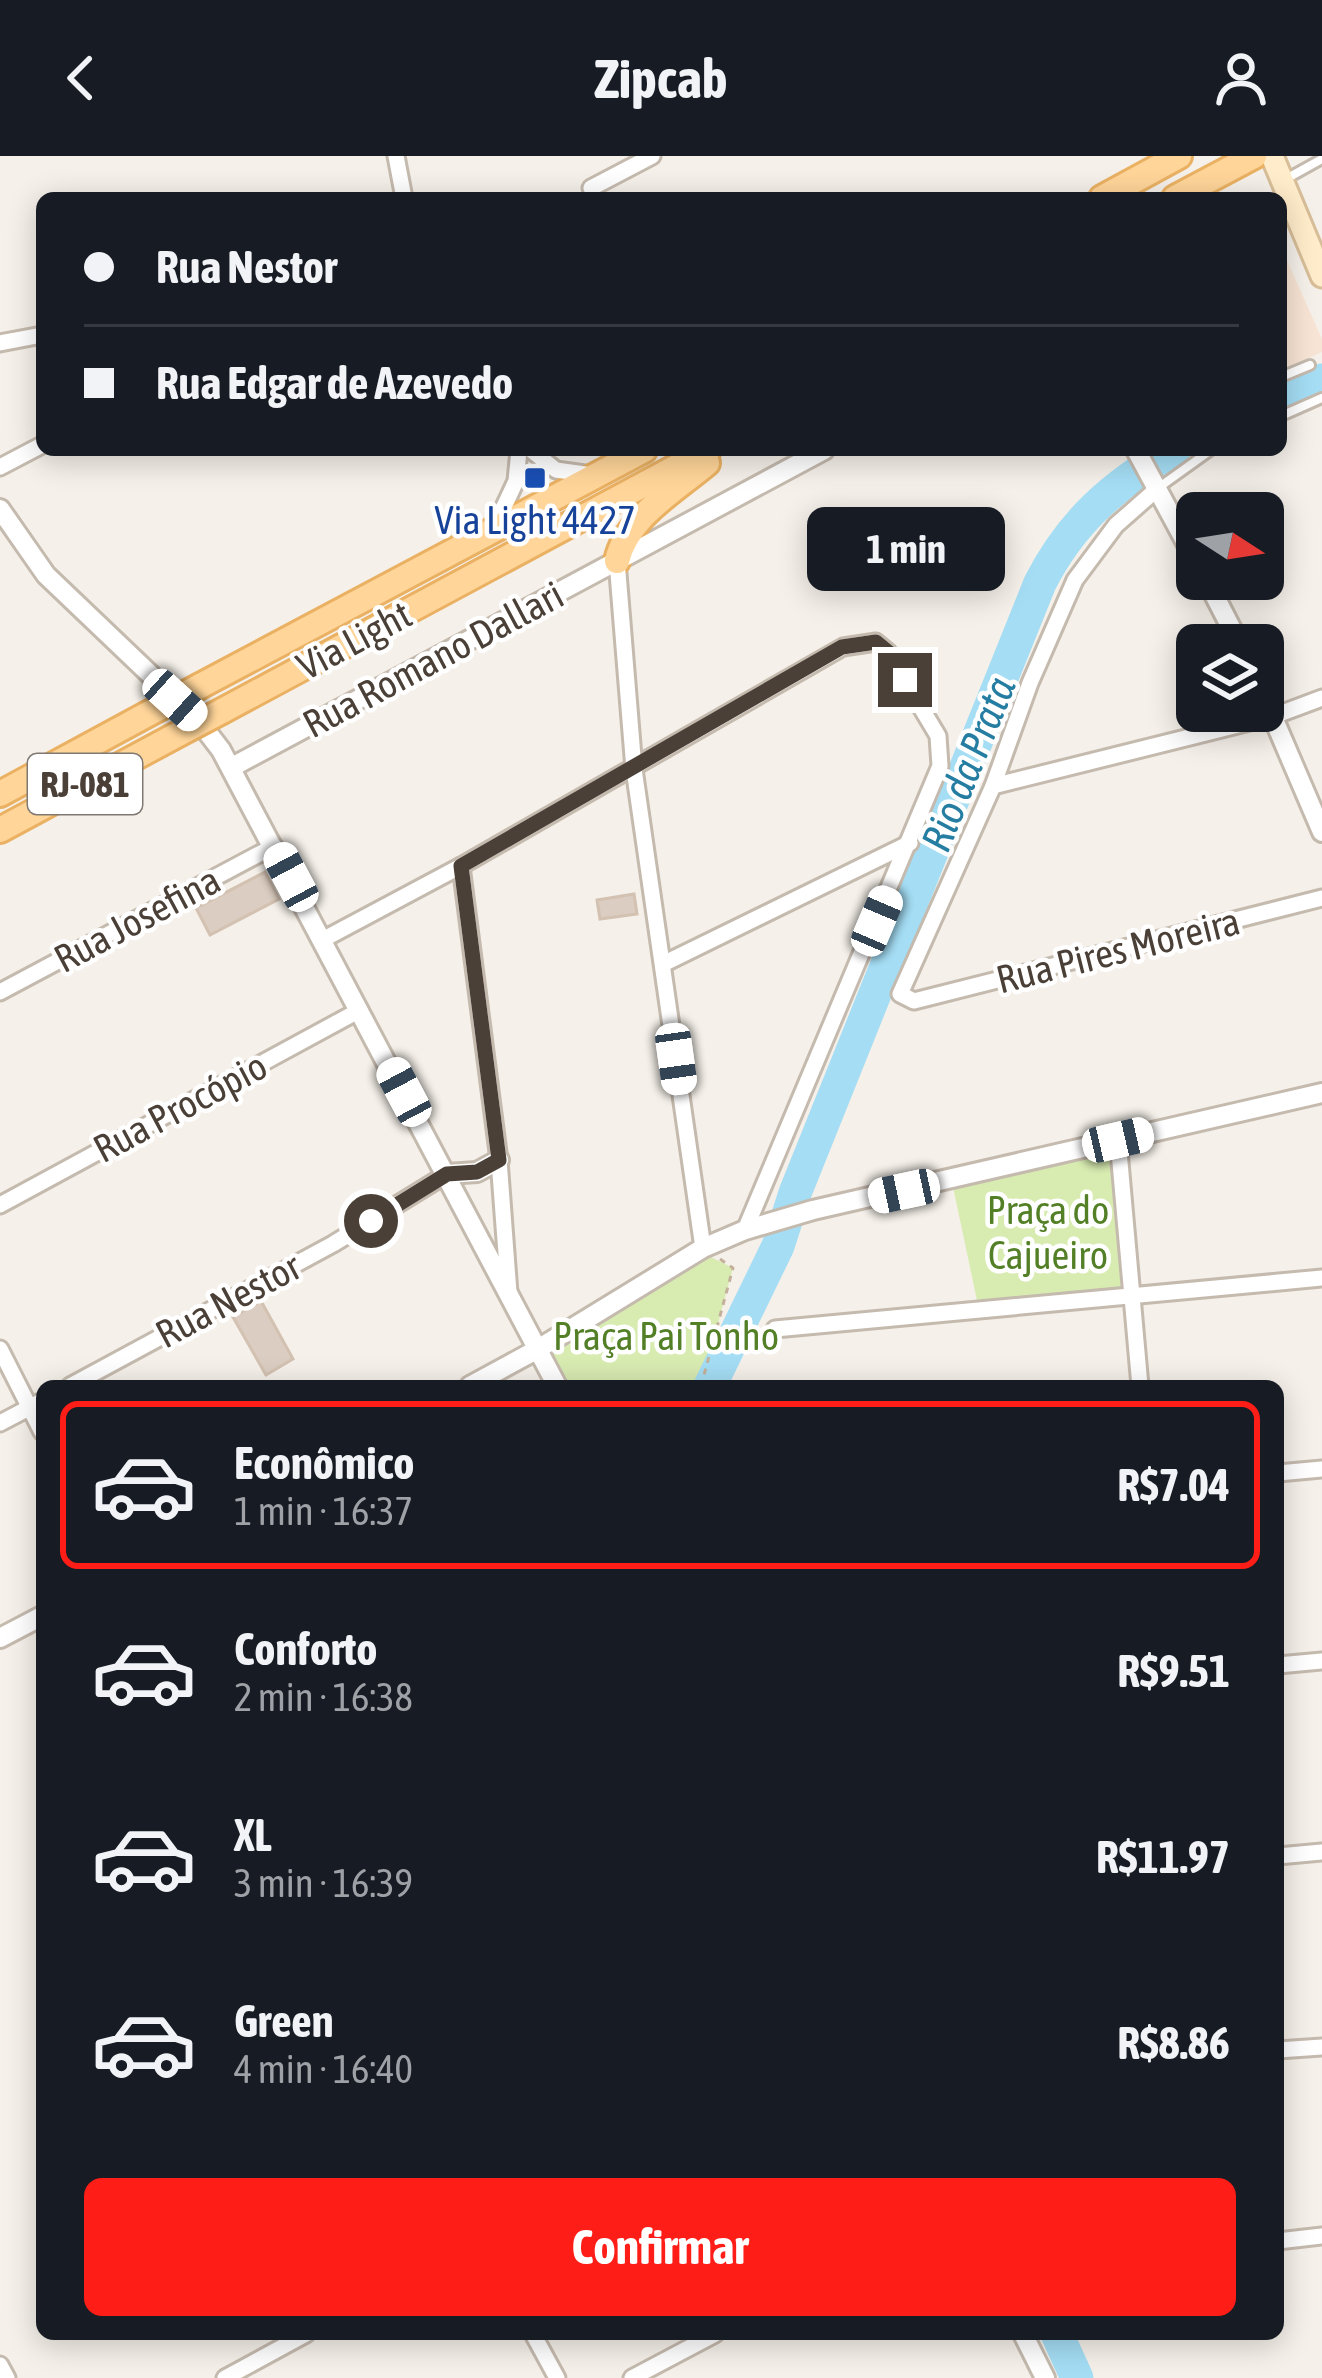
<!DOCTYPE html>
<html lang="pt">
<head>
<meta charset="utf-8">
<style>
	body { margin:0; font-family:"Asap Condensed",sans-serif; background:#20242c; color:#f1f3f6; height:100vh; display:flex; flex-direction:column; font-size:45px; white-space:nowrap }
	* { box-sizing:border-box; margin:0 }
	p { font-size:39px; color:#9ea1a6 }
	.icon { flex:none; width:66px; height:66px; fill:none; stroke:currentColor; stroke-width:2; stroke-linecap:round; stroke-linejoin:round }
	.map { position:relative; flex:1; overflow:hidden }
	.side { position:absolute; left:36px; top:1224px; width:1248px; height:960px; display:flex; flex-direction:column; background:#171b24; border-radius:18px; box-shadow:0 6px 30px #0003 }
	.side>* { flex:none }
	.hud { position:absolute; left:36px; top:36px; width:1251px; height:264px; border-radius:18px; box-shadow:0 6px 30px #0003; display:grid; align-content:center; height:264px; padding:0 48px; background:#171b24 }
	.needle { width:78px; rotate:102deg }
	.buttons { position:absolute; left:1176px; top:336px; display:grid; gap:24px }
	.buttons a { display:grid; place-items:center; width:108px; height:108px; border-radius:18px; background:#171b24; box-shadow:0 6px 30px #0003; font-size:60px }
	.end { position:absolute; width:54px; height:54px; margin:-27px; border:15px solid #4a4037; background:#fff; box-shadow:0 0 0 6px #fff }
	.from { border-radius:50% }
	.bubble { position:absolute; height:84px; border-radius:18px; background:#171b24; box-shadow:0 6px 30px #0003; font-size:39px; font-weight:700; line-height:84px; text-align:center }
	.car { position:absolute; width:36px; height:72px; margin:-36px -18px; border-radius:15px; box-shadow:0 0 9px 3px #0007; background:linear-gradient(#fff 24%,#345 0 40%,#fff 0 76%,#345 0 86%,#fff 0) }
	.hud b { display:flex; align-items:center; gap:42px; height:114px; font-size:45px }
	.hud b+b { border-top:3px solid #363941 }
	.hud i { width:30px; height:30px; background:#f1f3f6 }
	ul { padding:21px 0 0; list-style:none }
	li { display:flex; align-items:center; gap:36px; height:168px; margin:0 24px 18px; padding:0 24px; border:6px solid transparent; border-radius:18px }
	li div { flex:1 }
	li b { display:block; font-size:45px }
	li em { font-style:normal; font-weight:700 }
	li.current { border-color:#ff1d17 }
	li>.icon { width:108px; height:108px; stroke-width:1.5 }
	.action { display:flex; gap:24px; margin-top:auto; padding:24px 48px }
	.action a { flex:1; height:138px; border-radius:18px; background:#ff1d17; color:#fff; font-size:48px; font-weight:700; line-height:138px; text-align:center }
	header { display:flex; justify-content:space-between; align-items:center; height:156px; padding:0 48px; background:#171b24; font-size:54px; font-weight:700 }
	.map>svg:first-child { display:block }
</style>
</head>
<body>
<header><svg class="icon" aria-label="back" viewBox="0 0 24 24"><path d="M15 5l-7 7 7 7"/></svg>Zipcab<svg class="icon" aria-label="person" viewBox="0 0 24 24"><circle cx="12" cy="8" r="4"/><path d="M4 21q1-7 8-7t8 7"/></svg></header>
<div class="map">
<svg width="1322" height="2222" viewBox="0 0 1322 2222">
	<rect width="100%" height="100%" fill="#f5f0e9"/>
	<path fill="#f8e4d4" d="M1281,91L1322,183V196L1281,214Z"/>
	<g fill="#d8ebb1">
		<path d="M1116,988L1131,1140L979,1154L952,1026Z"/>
		<path d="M707,1099L733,1112L701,1230H568L551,1194Z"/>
	</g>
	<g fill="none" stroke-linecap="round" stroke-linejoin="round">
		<g stroke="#a4ddf4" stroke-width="33">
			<path d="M1281,241L1322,224"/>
			<path d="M710,1230L778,1090L795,1037L1040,427C1071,366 1114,328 1174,294"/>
			<path d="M1057,2178L1077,2222"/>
		</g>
	</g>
	<g fill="#dbcdc1" stroke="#d3c1b1" stroke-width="3">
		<path d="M265,716L279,743L210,779L196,752Z"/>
		<path d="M634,738L637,758L600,763L597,744Z"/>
		<path d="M261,1145L293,1203L266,1219L233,1161Z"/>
	</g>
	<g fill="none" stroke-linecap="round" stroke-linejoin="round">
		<defs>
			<g id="service">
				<path d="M1284,24L1322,3"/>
				<path d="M1281,221L1310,209"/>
				<path d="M1281,260L1322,242"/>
				<path d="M1158,332L1211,294"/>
			</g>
			<g id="minor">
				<path d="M396,0L404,42"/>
				<path d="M591,32L652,0"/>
				<path d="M0,187L42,179"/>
				<path d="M531,294L556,314L592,319"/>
				<path d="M0,311L42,289"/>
				<path d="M1157,333L1116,369L1075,424L1030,527L993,630L900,838L914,845L1322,742"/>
				<path d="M495,370L516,325L519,294"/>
				<path d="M617,405L634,613L703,1092"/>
				<path d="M993,630L1274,560L1322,542"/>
				<path d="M461,710L499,1004L509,1137"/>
				<path d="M324,783L461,710L843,491L876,486L888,496L938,580L940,610L745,1074"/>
				<path d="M663,808L910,687"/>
				<path d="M0,836L274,690"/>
				<path d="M1118,984L1140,1230"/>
				<path d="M0,1049L360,854"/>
				<path d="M775,1173L1322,1122"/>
				<path d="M0,1193L42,1276"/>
				<path d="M70,1230L333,1088L447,1018"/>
				<path d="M0,1267L42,1245"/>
				<path d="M1278,1317L1322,1313"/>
				<path d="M1278,1509L1322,1505"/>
				<path d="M1278,1700L1322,1696"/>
				<path d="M1278,1894L1322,1891"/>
				<path d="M1278,2085L1322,2080"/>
				<path d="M533,2178L557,2222"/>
				<path d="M0,2209L7,2222"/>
				<path d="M225,2222L306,2178"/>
				<path d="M632,2222L715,2178"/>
			</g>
			<g id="tertiary">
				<path d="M1136,294L1197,407"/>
				<path d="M0,353L46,419L198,564L221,594L557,1230"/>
				<path d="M1206,423L1240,489"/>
				<path d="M1263,538L1322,676"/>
				<path d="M232,611L824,294"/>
				<path d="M447,1018L477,1016L499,1004"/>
				<path d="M470,1230L538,1193L703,1092L745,1074L813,1054L1322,937"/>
				<path d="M0,1482L42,1460"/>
				<path d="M1023,2178L1045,2222"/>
			</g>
			<path id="secondary" d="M1272,0L1322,120"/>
			<g id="primary">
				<path d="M1102,42L1179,0"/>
				<path d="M1175,42L1254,0"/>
				<path d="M617,405C627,361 674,335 707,307"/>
				<path d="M200,530L644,294"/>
				<path d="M222,555L708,294"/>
				<path d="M0,638L146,559"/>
				<path d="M0,674L171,582"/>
			</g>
		</defs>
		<use href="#service" stroke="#c5baae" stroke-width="14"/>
		<use href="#minor" stroke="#c5baae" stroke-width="21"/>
		<use href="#tertiary" stroke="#c5baae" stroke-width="24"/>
		<use href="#secondary" stroke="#d7be98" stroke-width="27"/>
		<use href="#primary" stroke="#eab163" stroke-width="30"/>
		<g stroke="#c4b19c" stroke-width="3" stroke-dasharray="6 6" stroke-linecap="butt">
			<path d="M953,628L973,629"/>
			<path d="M701,1230L733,1112L720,1103"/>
		</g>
		<use href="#service" stroke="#fff" stroke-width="8"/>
		<use href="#minor" stroke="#fff" stroke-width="15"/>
		<use href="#tertiary" stroke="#fff" stroke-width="18"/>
		<use href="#secondary" stroke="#ffecca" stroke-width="21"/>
		<use href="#primary" stroke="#ffd599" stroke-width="24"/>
		<defs>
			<g id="primary-bridge">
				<path d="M146,559L200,530"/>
				<path d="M171,582L222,555"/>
			</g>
		</defs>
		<use href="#primary-bridge" stroke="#eab163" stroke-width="30" stroke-linecap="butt"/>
		<use href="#primary-bridge" stroke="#ffd599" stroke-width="24"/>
	</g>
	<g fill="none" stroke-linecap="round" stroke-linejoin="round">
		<path stroke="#4a4037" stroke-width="15" d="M371,1065L447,1018L477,1016L499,1004L461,710L842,491L876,486L888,496L905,524"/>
	</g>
	<rect fill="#1a4fb4" stroke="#fff" stroke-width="4.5" x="523" y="310" width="24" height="24" rx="6"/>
	<g text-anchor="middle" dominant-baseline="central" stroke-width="9" stroke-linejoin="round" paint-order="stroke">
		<rect fill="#fff" stroke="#807973" stroke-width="3" x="28" y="598" width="114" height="60" rx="9"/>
		<g font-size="36" font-weight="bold" fill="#4a4037">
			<text x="85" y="628">RJ-081</text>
		</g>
		<g font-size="39" fill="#164399" stroke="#fff">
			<text x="535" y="364">Via Light 4427</text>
		</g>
		<g font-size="39" fill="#4a4037" stroke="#fff">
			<text transform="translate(354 484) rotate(-28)">Via Light</text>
			<text transform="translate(433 503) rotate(-28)">Rua Romano Dallari</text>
			<text transform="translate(137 763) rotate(-28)">Rua Josefina</text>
			<text transform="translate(1118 794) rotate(-14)">Rua Pires Moreira</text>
			<text transform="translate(180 951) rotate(-28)">Rua Procópio</text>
			<text transform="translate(228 1144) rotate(-28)">Rua Nestor</text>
		</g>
		<g font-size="39" fill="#537f26" stroke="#fff">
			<text x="1048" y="1054">Praça do<tspan x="1048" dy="45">Cajueiro</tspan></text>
			<text x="666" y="1180">Praça Pai Tonho</text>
		</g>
		<g font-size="42" font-style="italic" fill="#267da2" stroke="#fff">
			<text transform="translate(968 608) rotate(-68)">Rio da Prata</text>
		</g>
	</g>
</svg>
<div class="buttons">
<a><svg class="needle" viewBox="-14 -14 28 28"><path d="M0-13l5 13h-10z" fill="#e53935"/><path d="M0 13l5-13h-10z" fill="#9ea1a6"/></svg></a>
<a><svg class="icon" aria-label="layers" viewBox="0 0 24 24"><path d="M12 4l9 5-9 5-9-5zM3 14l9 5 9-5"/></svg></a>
</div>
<i class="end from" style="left:371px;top:1065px"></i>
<i class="end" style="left:905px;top:524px"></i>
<div class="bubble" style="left:807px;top:351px;width:198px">1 min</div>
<i class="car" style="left:175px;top:544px;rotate:132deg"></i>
<i class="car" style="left:291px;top:721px;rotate:332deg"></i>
<i class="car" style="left:877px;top:765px;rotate:23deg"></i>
<i class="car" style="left:676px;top:903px;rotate:172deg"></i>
<i class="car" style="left:404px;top:936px;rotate:332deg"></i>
<i class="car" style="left:1118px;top:984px;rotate:77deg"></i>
<i class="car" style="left:904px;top:1035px;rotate:258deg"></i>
<div class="hud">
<b><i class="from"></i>Rua Nestor</b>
<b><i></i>Rua Edgar de Azevedo</b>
</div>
<section class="side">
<ul>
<li class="current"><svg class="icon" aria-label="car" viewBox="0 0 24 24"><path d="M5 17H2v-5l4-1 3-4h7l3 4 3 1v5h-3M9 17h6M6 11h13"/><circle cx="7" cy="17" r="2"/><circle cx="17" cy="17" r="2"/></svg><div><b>Econômico</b><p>1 min · 16:37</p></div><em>R$7.04</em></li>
<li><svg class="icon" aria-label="car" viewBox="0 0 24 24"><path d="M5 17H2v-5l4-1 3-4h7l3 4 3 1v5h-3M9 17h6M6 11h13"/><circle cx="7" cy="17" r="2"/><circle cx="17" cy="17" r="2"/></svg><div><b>Conforto</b><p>2 min · 16:38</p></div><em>R$9.51</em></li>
<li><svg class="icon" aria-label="car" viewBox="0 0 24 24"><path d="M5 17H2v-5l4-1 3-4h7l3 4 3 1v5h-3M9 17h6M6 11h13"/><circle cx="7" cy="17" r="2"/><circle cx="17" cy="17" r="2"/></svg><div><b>XL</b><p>3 min · 16:39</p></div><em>R$11.97</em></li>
<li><svg class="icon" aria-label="car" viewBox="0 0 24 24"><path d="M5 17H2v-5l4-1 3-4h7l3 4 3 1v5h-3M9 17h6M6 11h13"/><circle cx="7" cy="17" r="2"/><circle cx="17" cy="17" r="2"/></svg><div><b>Green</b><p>4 min · 16:40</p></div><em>R$8.86</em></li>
</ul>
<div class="action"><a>Confirmar</a></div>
</section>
</div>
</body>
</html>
